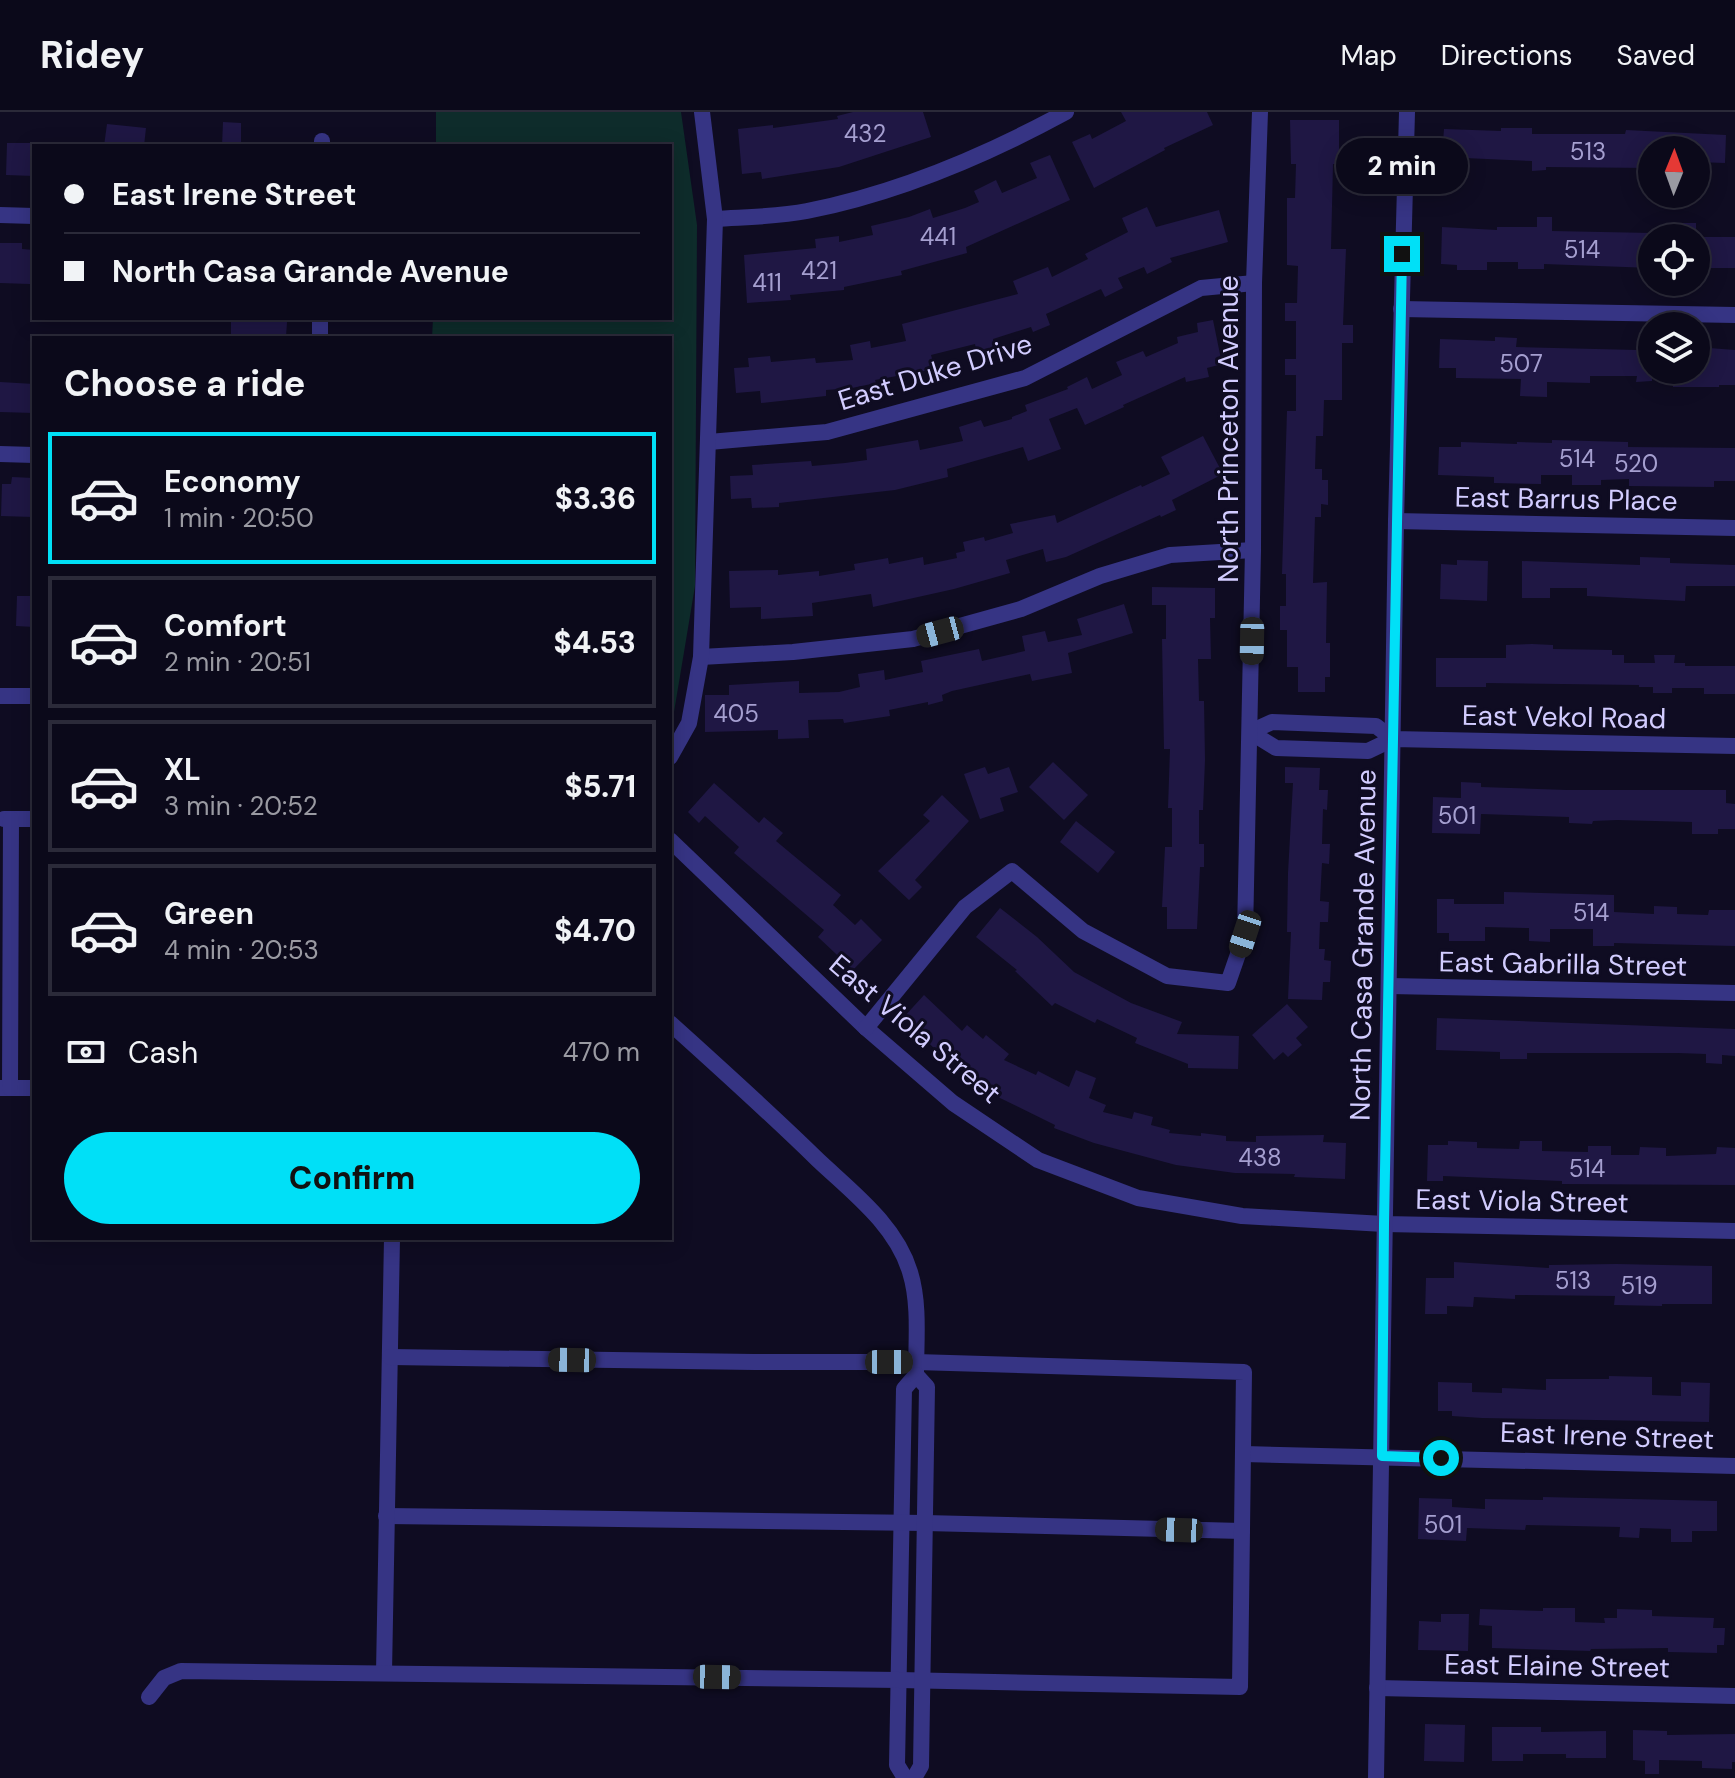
<!DOCTYPE html>
<html lang="en">
<head>
<meta charset="utf-8">
<style>
	body { margin:0; font-family:"DM Sans",sans-serif; background:#141223; color:#f1f3f6; height:100vh; display:flex; flex-direction:column; font-size:30px; white-space:nowrap }
	* { box-sizing:border-box; margin:0 }
	p { font-size:26px; color:#9a9aa2 }
	.icon { flex:none; width:44px; height:44px; fill:none; stroke:currentColor; stroke-width:2; stroke-linecap:round; stroke-linejoin:round }
	.map { position:relative; flex:1; overflow:hidden }
	.details { position:absolute; left:32px; top:224px; width:640px; height:904px; display:flex; flex-direction:column; background:#0b091a; border-radius:0px; box-shadow:0 4px 20px #0003,0 0 0 2px #2b2a39 }
	.details>* { flex:none }
	.banner { position:absolute; left:32px; top:32px; width:640px; height:176px; border-radius:0px; box-shadow:0 4px 20px #0003,0 0 0 2px #2b2a39; display:grid; align-content:center; height:176px; padding:0 32px; background:#0b091a }
	.needle { width:52px; rotate:1deg }
	.buttons { position:absolute; left:1638px; top:24px; display:grid; gap:16px }
	.buttons a { display:grid; place-items:center; width:72px; height:72px; border-radius:50%; background:#0b091a; box-shadow:0 4px 20px #0003,0 0 0 2px #2b2a39; font-size:40px }
	.end { position:absolute; width:36px; height:36px; margin:-18px; border:10px solid #00e0f7; background:#111; box-shadow:0 0 0 4px #111 }
	.from { border-radius:50% }
	.bubble { position:absolute; height:56px; border-radius:28px; background:#0b091a; box-shadow:0 4px 20px #0003,0 0 0 2px #2b2a39; font-size:26px; font-weight:800; line-height:56px; text-align:center }
	.car { position:absolute; width:24px; height:48px; margin:-24px -12px; border-radius:10px; box-shadow:0 0 6px 2px #0007; background:linear-gradient(#222 24%,#8ab4d8 0 40%,#222 0 76%,#8ab4d8 0 86%,#222 0) }
	.banner b { display:flex; align-items:center; gap:28px; height:76px; font-size:30px }
	.banner b+b { border-top:2px solid #2b2a39 }
	.banner i { width:20px; height:20px; background:#f1f3f6 }
	ul { padding:0; list-style:none }
	li { display:flex; align-items:center; gap:24px; height:132px; margin:0 16px 12px; padding:0 16px; border:4px solid #2b2a39; border-radius:0px }
	li div { flex:1 }
	li b { display:block; font-size:30px }
	li em { font-style:normal; font-weight:800 }
	li.active { border-color:#00e0f7 }
	li>.icon { width:72px; height:72px; stroke-width:1.5 }
	h2 { padding:0 32px; font-size:36px; line-height:96px }
	.pay { display:flex; align-items:center; gap:20px; height:88px; padding:0 32px; font-size:30px }
	.pay p { margin-inline-start:auto }
	.primary-button { display:flex; gap:16px; margin-top:auto; padding:16px 32px }
	.primary-button a { flex:1; height:92px; border-radius:48px; background:#00e0f7; color:#111; font-size:32px; font-weight:800; line-height:92px; text-align:center }
	header { display:flex; align-items:center; gap:48px; box-sizing:border-box; height:112px; padding:0 40px; background:#0b091a; border-bottom:2px solid #2b2a39 }
	header strong { font-size:38px }
	nav { display:flex; gap:44px; margin-inline-start:auto; font-size:28px }
	.map>svg:first-child { display:block }
</style>
</head>
<body>
<header>
<strong>Ridey</strong>
<nav><a>Map</a><a>Directions</a><a>Saved</a></nav>
</header>
<div class="map">
<svg width="1735" height="1666" viewBox="0 0 1735 1666">
	<rect width="100%" height="100%" fill="#0f0c22"/>
	<path fill="#0e2c2b" d="M436,0H681L697,113L695,474L674,600L670,607V226H432L433,206H670V34H436Z"/>
	<g fill="#1f1744">
		<path d="M853,0H923L931,25L839,55L762,67L761,60L742,62L738,17L773,13V16L838,7L837,4Z"/>
		<path d="M1121,0H1207L1213,13L1164,36L1165,38L1094,76L1072,30L1090,22L1092,27L1126,9Z"/>
		<path d="M1290,8H1339V52H1333L1331,137H1346L1343,213H1353V231H1342V288H1324L1323,324H1316L1315,357H1322V368H1328V393L1321,392V405H1315L1313,471L1327,470L1326,531H1330V565H1325V580H1298V555H1287V518H1280V494H1286V462H1282L1287,299H1296V263H1285V247H1296V209H1285V191H1297L1298,154L1287,153V86H1295L1296,52H1291Z"/>
		<path d="M223,10L241,11V34H222Z"/>
		<path d="M107,12L146,16L144,34H104Z"/>
		<path d="M1501,16H1532V22H1625L1626,18L1726,23L1725,51L1696,50V38H1652V56L1546,55V58L1532,59V49L1442,45L1444,17L1501,19Z"/>
		<path d="M7,31H34V64L6,63Z"/>
		<path d="M1050,43L1070,88L966,135L967,141L901,159L902,163L844,175V178L790,183L791,188L747,191L744,143L816,136L815,127L839,124V130L873,123L871,114L909,105L930,97L933,106L965,96L979,90L974,79L996,68L1002,81L1037,66L1030,51Z"/>
		<path d="M1147,95L1156,115L1219,98L1228,130L1170,146L1172,150L1147,162L1144,155L1118,166L1123,176L1105,185L1101,177L1046,202L1050,213L1033,220L1031,215L993,227L995,237L977,242L975,232L931,243L935,257L875,268L876,271L852,276L826,278V284L761,291L760,279L736,281L734,256L749,255L748,246L770,244L771,250L815,246L816,251L853,248L850,233L870,229L871,236L906,229L902,212L1018,182L1013,169L1048,155L1052,165L1088,147L1085,142L1128,120L1122,106Z"/>
		<path d="M1537,105H1552V119L1652,121V156L1544,152V157H1518V150H1487V158H1457V153L1441,152L1442,115L1497,118V115H1537Z"/>
		<rect x="1674" y="111" width="22" height="15"/>
		<rect x="1696" y="125" width="39" height="31"/>
		<path d="M0,131H22V137L34,138L30,172L0,171Z"/>
		<path d="M231,208L287,210L286,225L231,226Z"/>
		<path d="M1213,208L1222,252L1207,256L1209,265L1186,270L1185,265L1123,293L1124,295L1085,313L1077,296L1049,307L1061,337L1028,349L1023,335L947,357L948,365L895,378L779,391V395L752,396L751,386L731,387L730,364L753,363L752,353L811,349L812,354L845,351L867,348L866,337L918,328L920,338L963,329L959,315L981,308L984,315L1012,307V305L1027,299L1025,293L1068,277L1067,275L1087,265L1092,277L1122,263L1116,250L1143,239L1146,245L1178,231L1177,225L1198,220L1197,211Z"/>
		<path d="M1495,225L1517,226L1516,235L1637,238V235L1652,236V269L1636,270L1637,264H1590V271L1547,270V285L1520,284L1521,267L1456,266V256H1439L1440,227L1495,229Z"/>
		<path d="M1696,235L1735,238V273H1719V275H1673V258H1696Z"/>
		<path d="M0,270L34,272V301L0,300Z"/>
		<path d="M1203,324L1223,362L1172,388L1176,398L1161,405L1160,403L1066,445L1046,450L1043,437L1006,448L1010,461L954,477L873,495L871,482L812,491L813,504L761,507V495L730,496L729,459L778,458V463L819,459V464L855,458L854,452L888,446L889,452L923,445L924,453L957,446L956,441L965,439L963,430L984,425L985,429L1013,421L1010,412L1055,403L1057,411L1141,373L1142,375L1170,362L1161,345Z"/>
		<path d="M1552,328L1628,330V335L1735,336V369H1714V375L1629,374V367L1601,368V373H1572V363H1541V372L1494,371V365L1438,363L1439,335H1461V330L1517,332V330L1552,331Z"/>
		<path d="M12,365L34,366L33,405L1,404L2,372H11Z"/>
		<path d="M1640,445L1670,446V451L1735,453V474H1686L1685,489L1587,484V476H1550V486H1522V449L1640,453Z"/>
		<path d="M1457,448L1488,449L1487,489L1440,487L1441,452L1457,453Z"/>
		<path d="M1152,475L1215,476V506H1210L1211,547H1198L1199,589H1204L1205,648L1203,698H1199V732H1204V755H1200L1197,817H1167V795H1162L1165,735H1172V696H1168L1170,637H1164L1162,527H1166V493H1152Z"/>
		<path d="M17,484H34V515L16,514Z"/>
		<path d="M1124,492L1133,521L1068,541L1072,561L1032,569L1030,562L952,579L942,583L943,589L928,593V590L889,598L890,604L844,611L843,607L808,608L809,626L778,627V618L705,620V583H729V573L799,569V581L839,580L860,575L858,562L884,558L885,568L923,560L921,549L979,537L982,549L1025,539L1022,524L1045,519L1048,530L1082,523L1077,507Z"/>
		<path d="M1532,532L1553,533V537L1612,538V543H1624V551H1655L1654,543H1675L1674,551H1685V554H1735V582H1704V576H1672V581H1653V575H1639V573L1486,571V575H1436V546H1506V533Z"/>
		<path d="M1053,650L1088,683L1064,708L1029,675Z"/>
		<path d="M985,655L988,662L1009,655L1018,680L1000,686L1004,699L980,707L964,662Z"/>
		<path d="M1285,655L1320,656L1319,678H1328L1327,698L1323,697L1322,732H1330L1329,752L1322,751L1320,789L1329,790L1328,810H1320L1319,837H1325L1324,848L1331,849L1330,870H1323L1322,888L1288,887L1291,820H1287L1288,761L1293,671H1285Z"/>
		<path d="M1461,670L1481,671V675L1567,678H1726V691L1735,692V717H1718V722H1692V710L1617,708L1593,709L1592,712L1569,711V705L1481,702L1480,722L1432,721L1433,685L1461,686Z"/>
		<path d="M714,671L759,711L764,705L783,721L776,729L841,783L833,793L855,813L861,807L882,828L853,858L818,825L824,818L734,741L739,735L705,704L699,711L688,700Z"/>
		<path d="M942,683L969,709L915,768L922,775L909,788L878,759L930,709L923,703Z"/>
		<path d="M1076,709L1115,740L1098,761L1060,730Z"/>
		<path d="M1504,780L1614,783V800L1654,802V794L1677,795V802L1708,803L1709,798H1735V834L1614,831V834H1593V817H1550V830L1529,829V816L1485,815V829H1449V821H1437V787H1454V792H1504Z"/>
		<path d="M1000,796L1037,825L1074,860L1131,891L1182,910L1177,922L1239,924L1238,957L1188,956V952L1135,931L1137,926L1097,907L1095,911L1055,891L1052,894L1015,859L1017,858L976,825Z"/>
		<path d="M924,883L962,919L967,913L983,927L986,923L1009,942L1004,948L1036,963L1038,959L1069,975L1076,958L1096,966L1089,986L1106,993L1103,1000L1132,1007L1134,1000L1153,1005L1151,1013L1170,1018L1169,1021L1201,1024V1021L1226,1024V1029L1256,1030V1024L1324,1023L1323,1030L1346,1031L1345,1067L1294,1065L1295,1062L1235,1061L1176,1053L1094,1031L1054,1016L1055,1013L1000,986L941,936L938,940L903,906Z"/>
		<path d="M1287,892L1308,915L1296,926L1302,933L1288,945L1283,940L1274,948L1252,923Z"/>
		<path d="M1437,906L1735,917V944L1722,943V952L1706,951V942L1678,941H1527V947H1500V940L1436,938Z"/>
		<path d="M1448,1029L1477,1030V1036L1519,1037L1520,1029H1542V1039L1588,1040V1034H1611V1043H1639L1640,1035L1666,1036V1044L1716,1042L1717,1035L1735,1036V1073L1562,1072V1069L1443,1064V1069H1427L1428,1033H1448Z"/>
		<path d="M1454,1150L1549,1156V1153L1616,1152L1712,1154V1192H1662V1194L1614,1193L1615,1184L1515,1183V1187L1474,1185L1473,1195L1447,1194V1202H1425L1426,1166H1454Z"/>
		<path d="M1609,1264L1652,1265V1283L1681,1284V1270L1710,1271L1709,1310L1482,1306L1452,1304V1299H1438V1270L1472,1271V1280L1502,1281V1276L1546,1278V1267H1609Z"/>
		<path d="M1543,1385L1717,1389V1419H1692V1430H1671V1417L1640,1416L1639,1426L1619,1425L1620,1415L1526,1413L1525,1418L1467,1416L1466,1429L1418,1427L1419,1386L1452,1387V1395L1485,1397V1387L1543,1388Z"/>
		<path d="M1543,1496H1575V1510L1605,1511L1604,1506H1617V1497L1652,1498V1504L1714,1506L1713,1516H1725L1724,1533H1717V1541L1668,1540V1536L1591,1537L1590,1539L1492,1536V1514L1479,1513L1480,1497L1543,1499Z"/>
		<path d="M1441,1502H1469L1468,1539L1418,1538L1419,1509L1441,1510Z"/>
		<path d="M1425,1612L1465,1613L1464,1650L1424,1649Z"/>
		<path d="M1492,1615H1541V1620L1606,1619V1646H1566V1642H1523V1649H1492Z"/>
		<path d="M1633,1618L1667,1619V1623L1735,1622V1650H1732V1657L1702,1656V1649L1659,1648V1662H1645V1649L1633,1648Z"/>
	</g>
	<g fill="none" stroke-linecap="round" stroke-linejoin="round">
		<g stroke="#363484" stroke-width="16">
			<path d="M322,34V29"/>
			<path d="M0,103L34,104"/>
			<path d="M715,107C745,105 777,105 807,99C898,81 985,44 1066,0"/>
			<path d="M1401,197L1735,203"/>
			<path d="M320,226V206"/>
			<path d="M709,330L827,320L1025,266L1201,176L1254,171"/>
			<path d="M0,342L34,343"/>
			<path d="M1396,409L1735,416"/>
			<path d="M701,545L793,540L913,527L1021,497L1100,464L1170,443L1253,438"/>
			<path d="M0,584H34"/>
			<path d="M1393,627L1376,614L1272,610L1250,620L1276,636L1368,639L1393,627L1735,634"/>
			<path d="M670,645L689,611L701,545L715,107L702,0"/>
			<path d="M4,707H34"/>
			<path d="M670,728L866,916L953,991L1038,1048L1138,1086L1242,1104L1384,1112L1735,1119"/>
			<path d="M1390,874L1735,881"/>
			<path d="M670,911C720,956 770,1001 818,1048C852,1080 896,1113 910,1160C920,1192 916,1230 916,1263L904,1277L897,1653L905,1666"/>
			<path d="M866,916L965,795L1012,759L1083,819L1167,864L1228,871L1245,822L1253,438L1254,171L1260,0"/>
			<path d="M0,976H34"/>
			<path d="M10,976L11,707"/>
			<path d="M1244,1342L1735,1354"/>
			<path d="M386,1404L925,1411L1242,1419"/>
			<path d="M384,1561L392,1126"/>
			<path d="M1377,1576L1735,1584"/>
			<path d="M149,1585L164,1566L181,1559L899,1568L1240,1575L1244,1260L916,1250H754L390,1245"/>
			<path d="M914,1666L921,1654L927,1275L916,1263"/>
			<path d="M1376,1666L1396,409L1407,0"/>
		</g>
	</g>
	<g fill="none" stroke-linecap="round" stroke-linejoin="round">
		<path stroke="#00e0f7" stroke-width="10" d="M1402,142L1384,1112L1382,1344L1441,1346"/>
	</g>
	<g text-anchor="middle" dominant-baseline="central" stroke-width="6" stroke-linejoin="round" paint-order="stroke">
		<g font-size="24" fill="#a59fd0">
			<text x="865" y="21">432</text>
			<text x="1588" y="39">513</text>
			<text x="938" y="124">441</text>
			<text x="1582" y="137">514</text>
			<text x="819" y="158">421</text>
			<text x="767" y="170">411</text>
			<text x="1521" y="251">507</text>
			<text x="1577" y="346">514</text>
			<text x="1636" y="351">520</text>
			<text x="736" y="601">405</text>
			<text x="1457" y="703">501</text>
			<text x="1591" y="800">514</text>
			<text x="1260" y="1045">438</text>
			<text x="1587" y="1056">514</text>
			<text x="1573" y="1168">513</text>
			<text x="1639" y="1173">519</text>
			<text x="1443" y="1412">501</text>
		</g>
		<g font-size="28" fill="#d2ccff" stroke="#0f0c22">
			<text transform="translate(935 260) rotate(-17)">East Duke Drive</text>
			<text transform="translate(1228 317) rotate(-90)">North Princeton Avenue</text>
			<text transform="translate(1566 387) rotate(1)">East Barrus Place</text>
			<text transform="translate(1564 605) rotate(1)">East Vekol Road</text>
			<text transform="translate(1363 833) rotate(-89)">North Casa Grande Avenue</text>
			<text transform="translate(1563 852) rotate(1)">East Gabrilla Street</text>
			<text transform="translate(915 917) rotate(40)">East Viola Street</text>
			<text transform="translate(1522 1089) rotate(1)">East Viola Street</text>
			<text transform="translate(1607 1324) rotate(2)">East Irene Street</text>
			<text transform="translate(1557 1554) rotate(1)">East Elaine Street</text>
		</g>
	</g>
</svg>
<div class="buttons">
<a><svg class="needle" viewBox="-14 -14 28 28"><path d="M0-13l5 13h-10z" fill="#e53935"/><path d="M0 13l5-13h-10z" fill="#9a9aa2"/></svg></a>
<a><svg class="icon" aria-label="locate" viewBox="0 0 24 24"><circle cx="12" cy="12" r="6"/><path d="M12 2v4M12 18v4M2 12h4M18 12h4"/></svg></a>
<a><svg class="icon" aria-label="layers" viewBox="0 0 24 24"><path d="M12 4l9 5-9 5-9-5zM3 14l9 5 9-5"/></svg></a>
</div>
<i class="end from" style="left:1441px;top:1346px"></i>
<i class="end" style="left:1402px;top:142px"></i>
<div class="bubble" style="left:1336px;top:26px;width:132px">2 min</div>
<i class="car" style="left:940px;top:520px;rotate:255deg"></i>
<i class="car" style="left:1252px;top:529px;rotate:181deg"></i>
<i class="car" style="left:1245px;top:822px;rotate:198deg"></i>
<i class="car" style="left:572px;top:1248px;rotate:271deg"></i>
<i class="car" style="left:889px;top:1250px;rotate:90deg"></i>
<i class="car" style="left:1179px;top:1418px;rotate:272deg"></i>
<i class="car" style="left:717px;top:1565px;rotate:91deg"></i>
<div class="banner">
<b><i class="from"></i>East Irene Street</b>
<b><i></i>North Casa Grande Avenue</b>
</div>
<section class="details">
<h2>Choose a ride</h2>
<ul>
<li class="active"><svg class="icon" aria-label="car" viewBox="0 0 24 24"><path d="M5 17H2v-5l4-1 3-4h7l3 4 3 1v5h-3M9 17h6M6 11h13"/><circle cx="7" cy="17" r="2"/><circle cx="17" cy="17" r="2"/></svg><div><b>Economy</b><p>1 min · 20:50</p></div><em>$3.36</em></li>
<li><svg class="icon" aria-label="car" viewBox="0 0 24 24"><path d="M5 17H2v-5l4-1 3-4h7l3 4 3 1v5h-3M9 17h6M6 11h13"/><circle cx="7" cy="17" r="2"/><circle cx="17" cy="17" r="2"/></svg><div><b>Comfort</b><p>2 min · 20:51</p></div><em>$4.53</em></li>
<li><svg class="icon" aria-label="car" viewBox="0 0 24 24"><path d="M5 17H2v-5l4-1 3-4h7l3 4 3 1v5h-3M9 17h6M6 11h13"/><circle cx="7" cy="17" r="2"/><circle cx="17" cy="17" r="2"/></svg><div><b>XL</b><p>3 min · 20:52</p></div><em>$5.71</em></li>
<li><svg class="icon" aria-label="car" viewBox="0 0 24 24"><path d="M5 17H2v-5l4-1 3-4h7l3 4 3 1v5h-3M9 17h6M6 11h13"/><circle cx="7" cy="17" r="2"/><circle cx="17" cy="17" r="2"/></svg><div><b>Green</b><p>4 min · 20:53</p></div><em>$4.70</em></li>
</ul>
<div class="pay"><svg class="icon" aria-label="cash" viewBox="0 0 24 24"><path d="M3 7h18v10H3z"/><circle cx="12" cy="12" r="2"/></svg>Cash<p>470 m</p></div>
<div class="primary-button"><a>Confirm</a></div>
</section>
</div>
</body>
</html>
